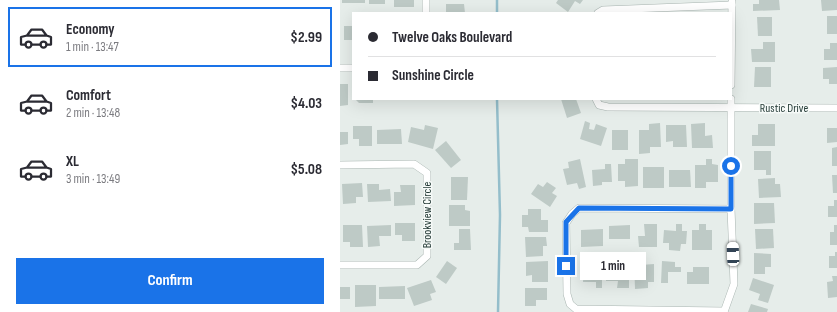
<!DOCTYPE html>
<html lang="en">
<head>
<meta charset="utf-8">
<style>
	body { margin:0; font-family:"Sofia Sans Condensed",sans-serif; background:#f7f7f7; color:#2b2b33; height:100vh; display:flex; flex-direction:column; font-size:15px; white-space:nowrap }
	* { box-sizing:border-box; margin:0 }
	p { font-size:13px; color:#7c7c81 }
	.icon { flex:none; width:22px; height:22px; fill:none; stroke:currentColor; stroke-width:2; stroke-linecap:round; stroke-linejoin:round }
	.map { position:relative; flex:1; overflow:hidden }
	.side { display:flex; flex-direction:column; background:#fff; width:340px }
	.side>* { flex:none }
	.guide { position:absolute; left:12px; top:12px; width:380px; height:88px; border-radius:0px; box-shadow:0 4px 16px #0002; display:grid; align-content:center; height:88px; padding:0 16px; background:#fff }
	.end { position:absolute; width:18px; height:18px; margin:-9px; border:5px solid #1a73e8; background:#fff; box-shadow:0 0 0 2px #fff }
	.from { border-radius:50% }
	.bubble { position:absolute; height:28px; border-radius:0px; background:#fff; box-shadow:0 4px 16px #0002; font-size:13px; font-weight:700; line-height:28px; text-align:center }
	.car { position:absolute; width:12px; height:24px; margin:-12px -6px; border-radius:5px; box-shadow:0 0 3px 1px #0007; background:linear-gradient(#fff 24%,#345 0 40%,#fff 0 76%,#345 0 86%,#fff 0) }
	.guide b { display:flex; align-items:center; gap:14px; height:38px; font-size:15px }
	.guide b+b { border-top:1px solid #e1e1e2 }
	.guide i { width:10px; height:10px; background:#2b2b33 }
	ul { padding:7px 0 0; list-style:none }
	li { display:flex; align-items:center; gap:12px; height:60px; margin:0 8px 6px; padding:0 8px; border:2px solid transparent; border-radius:0px }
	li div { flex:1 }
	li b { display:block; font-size:15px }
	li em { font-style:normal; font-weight:700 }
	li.current { border-color:#1a73e8 }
	li>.icon { width:36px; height:36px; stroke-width:1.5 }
	.action { display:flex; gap:8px; margin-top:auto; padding:8px 16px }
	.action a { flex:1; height:46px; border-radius:0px; background:#1a73e8; color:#fff; font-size:16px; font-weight:700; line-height:46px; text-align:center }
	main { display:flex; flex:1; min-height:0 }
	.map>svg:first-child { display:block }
</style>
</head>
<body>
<main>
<section class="side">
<ul>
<li class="current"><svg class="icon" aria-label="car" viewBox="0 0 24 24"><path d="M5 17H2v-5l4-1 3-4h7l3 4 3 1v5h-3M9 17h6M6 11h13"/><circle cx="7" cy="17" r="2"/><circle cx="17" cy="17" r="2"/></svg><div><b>Economy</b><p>1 min · 13:47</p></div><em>$2.99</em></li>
<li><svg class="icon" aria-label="car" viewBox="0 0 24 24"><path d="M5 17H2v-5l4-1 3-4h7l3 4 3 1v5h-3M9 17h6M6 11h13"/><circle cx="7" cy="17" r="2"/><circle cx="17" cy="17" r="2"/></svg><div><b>Comfort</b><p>2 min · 13:48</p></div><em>$4.03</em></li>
<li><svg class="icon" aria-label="car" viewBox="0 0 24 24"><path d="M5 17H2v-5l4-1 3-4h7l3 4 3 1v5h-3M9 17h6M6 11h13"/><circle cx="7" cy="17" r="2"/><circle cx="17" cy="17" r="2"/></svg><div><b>XL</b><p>3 min · 13:49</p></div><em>$5.08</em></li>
</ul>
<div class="action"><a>Confirm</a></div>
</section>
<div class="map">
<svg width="497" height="312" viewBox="0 0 497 312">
	<rect width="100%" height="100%" fill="#e6edea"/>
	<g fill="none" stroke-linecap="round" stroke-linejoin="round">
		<g stroke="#94becb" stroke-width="2.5">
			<path d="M157,13V0"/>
			<path d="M157,99L160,215L158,312"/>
		</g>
	</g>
	<g fill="#becac6">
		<rect x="2" y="0" width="23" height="3"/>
		<rect x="29" y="0" width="16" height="4"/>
		<rect x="54" y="0" width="20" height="7"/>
		<path d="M218,0H243L240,4L235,1L228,12L216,3Z"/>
		<path d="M419,0H439L440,10L413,11V4H419Z"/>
		<path d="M481,0H497V10L482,11Z"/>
		<path d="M106,4H124L125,13H106Z"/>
		<rect x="487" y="16" width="10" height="18"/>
		<path d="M417,17H432V36H418Z"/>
		<rect x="4" y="26" width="9" height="14"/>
		<path d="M423,42H435V62H412L411,49H423Z"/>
		<path d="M490,43H497V60H484V49H490Z"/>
		<path d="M415,67H431V87H414Z"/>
		<path d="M497,67V84H489V79H483V68Z"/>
		<path d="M0,84H8V105L0,106Z"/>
		<path d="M15,99H33V103H19Z"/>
		<path d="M221,99H236L241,113L227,118Z"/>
		<path d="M245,121L250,123L249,129L254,130L256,124L267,128L261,146L240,139Z"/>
		<path d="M320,123L321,147H310V153L299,154V130H309V124Z"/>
		<path d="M365,123V136L372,135L373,148H352L351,124Z"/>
		<path d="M418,124H435V146H412V135H418Z"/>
		<path d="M85,125L98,128L93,149L68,142L71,127L84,130Z"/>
		<path d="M326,125H346L347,147H333V141L326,142Z"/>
		<path d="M13,126H32V146H19V139H13Z"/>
		<path d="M487,128H497V142L487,143Z"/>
		<path d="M61,129L62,144H37V130Z"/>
		<rect x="272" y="130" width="16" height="20"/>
		<path d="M0,132H8V144L0,145Z"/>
		<path d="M106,141L121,160L111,168L95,150Z"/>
		<path d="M497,147V166H492V148Z"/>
		<path d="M414,151H431V175H426V170H414Z"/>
		<path d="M240,159L246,187L239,189L237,183L227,185L223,169L229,168L228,162Z"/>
		<path d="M285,159H298V186L285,187V181H278V164H285Z"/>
		<path d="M366,159H372V164L378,165V182H366V188H355V165H366Z"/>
		<path d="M265,164H271L272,182H262V185L253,186L252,170L265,169Z"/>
		<rect x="303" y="167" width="21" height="21"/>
		<path d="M329,170H350L351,187H329Z"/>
		<path d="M492,175H497V193H493Z"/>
		<path d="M111,177H128L127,200H111Z"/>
		<path d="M435,178V184H440L441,197L419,198L418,179Z"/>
		<path d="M207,182L216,188L212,193L217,196L210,207L191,194L198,184L203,187Z"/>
		<path d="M22,183L23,197H16V203L3,204L2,184Z"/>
		<path d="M27,184H39V190L50,189L51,201L28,202Z"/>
		<path d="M60,185H75V205L54,206V192H61Z"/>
		<path d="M494,200H497V217H488V206H494Z"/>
		<path d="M414,203H434L435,223L414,224Z"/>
		<path d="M109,205H125V210L130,211V226H109Z"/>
		<path d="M188,209H201V220H208V232H189L188,227H182V215H188Z"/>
		<path d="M55,223H75V241H62V235H55Z"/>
		<path d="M304,224H317V247H299L298,236H305Z"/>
		<path d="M336,224H342V231H347L346,244H341L340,251L329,250V243H323L324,230L336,231Z"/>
		<path d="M359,224H366V230H372V250H352V230H359Z"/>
		<path d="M3,225H22L23,247H10V242H3Z"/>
		<path d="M51,225V236H39L40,246L28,247L27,226Z"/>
		<path d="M290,225V239H269V226Z"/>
		<path d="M494,225H497V245H490V232H494Z"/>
		<path d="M119,229H130L131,250H114V243H119Z"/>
		<path d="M263,229V246L241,247V230Z"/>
		<path d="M415,229H433L434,248L416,249Z"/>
		<path d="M185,237H206L207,246H203V256L186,257Z"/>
		<path d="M495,252H497V268H489V256H495Z"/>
		<path d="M414,253L431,254V267H425V274H414Z"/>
		<path d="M294,259H300L301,265L314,264V282H308V288L295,289Z"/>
		<path d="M107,261L117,268L106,284L96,277Z"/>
		<path d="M208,261V282H192V275L186,276V262Z"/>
		<path d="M272,261H284V268H289V288H277L278,281H266V268H272Z"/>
		<path d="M322,261L335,262V267H341V272H328V283H321Z"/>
		<path d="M244,265L262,266V288H256V282H243Z"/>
		<path d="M353,267H369V284H347V272H353Z"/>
		<path d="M492,276H497V297L488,298L487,282L493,281Z"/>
		<path d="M413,278L434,285L428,303L418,300L420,294L409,290Z"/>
		<path d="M91,280L96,292L90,294L92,300L74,306L67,288Z"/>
		<path d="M15,285H36V306L15,307Z"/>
		<path d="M65,286V299H39V287Z"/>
		<rect x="0" y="287" width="10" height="12"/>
		<path d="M185,288H207V300H196V306H185Z"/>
		<path d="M411,304L428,309L427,312H408Z"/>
	</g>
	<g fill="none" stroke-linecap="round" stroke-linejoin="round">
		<defs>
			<g id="street">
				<path d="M86,0V13"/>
				<path d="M258,13L263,10L392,5"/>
				<path d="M0,68H13"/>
				<path d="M391,85L392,2"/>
				<path d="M256,99L259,105L268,107L497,108"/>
				<path d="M0,165L74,164L87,173V256L77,265H0"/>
				<path d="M384,311L236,309L230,304L227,294L226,223L232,214L239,208L391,209"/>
				<path d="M384,312L394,284L391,209V99"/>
			</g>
		</defs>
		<use href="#street" stroke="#a9b5b1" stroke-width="8"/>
		<use href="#street" stroke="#fff" stroke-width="7"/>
	</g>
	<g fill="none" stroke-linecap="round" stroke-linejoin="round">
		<path stroke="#1a73e8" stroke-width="5" d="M226,266V222L239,208L391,209V166"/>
	</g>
	<g text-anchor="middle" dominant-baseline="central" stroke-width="3" stroke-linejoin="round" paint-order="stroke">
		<g font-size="12" fill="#273d39" stroke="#f6faf8">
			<text x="444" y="108">Rustic Drive</text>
			<text transform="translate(87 215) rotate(-90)">Brookview Circle</text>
		</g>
	</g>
</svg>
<i class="end from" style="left:391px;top:166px"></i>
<i class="end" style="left:226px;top:266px"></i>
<div class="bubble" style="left:240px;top:252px;width:66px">1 min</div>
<i class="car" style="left:393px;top:254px;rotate:358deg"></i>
<div class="guide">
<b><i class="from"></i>Twelve Oaks Boulevard</b>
<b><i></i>Sunshine Circle</b>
</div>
</div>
</main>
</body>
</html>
